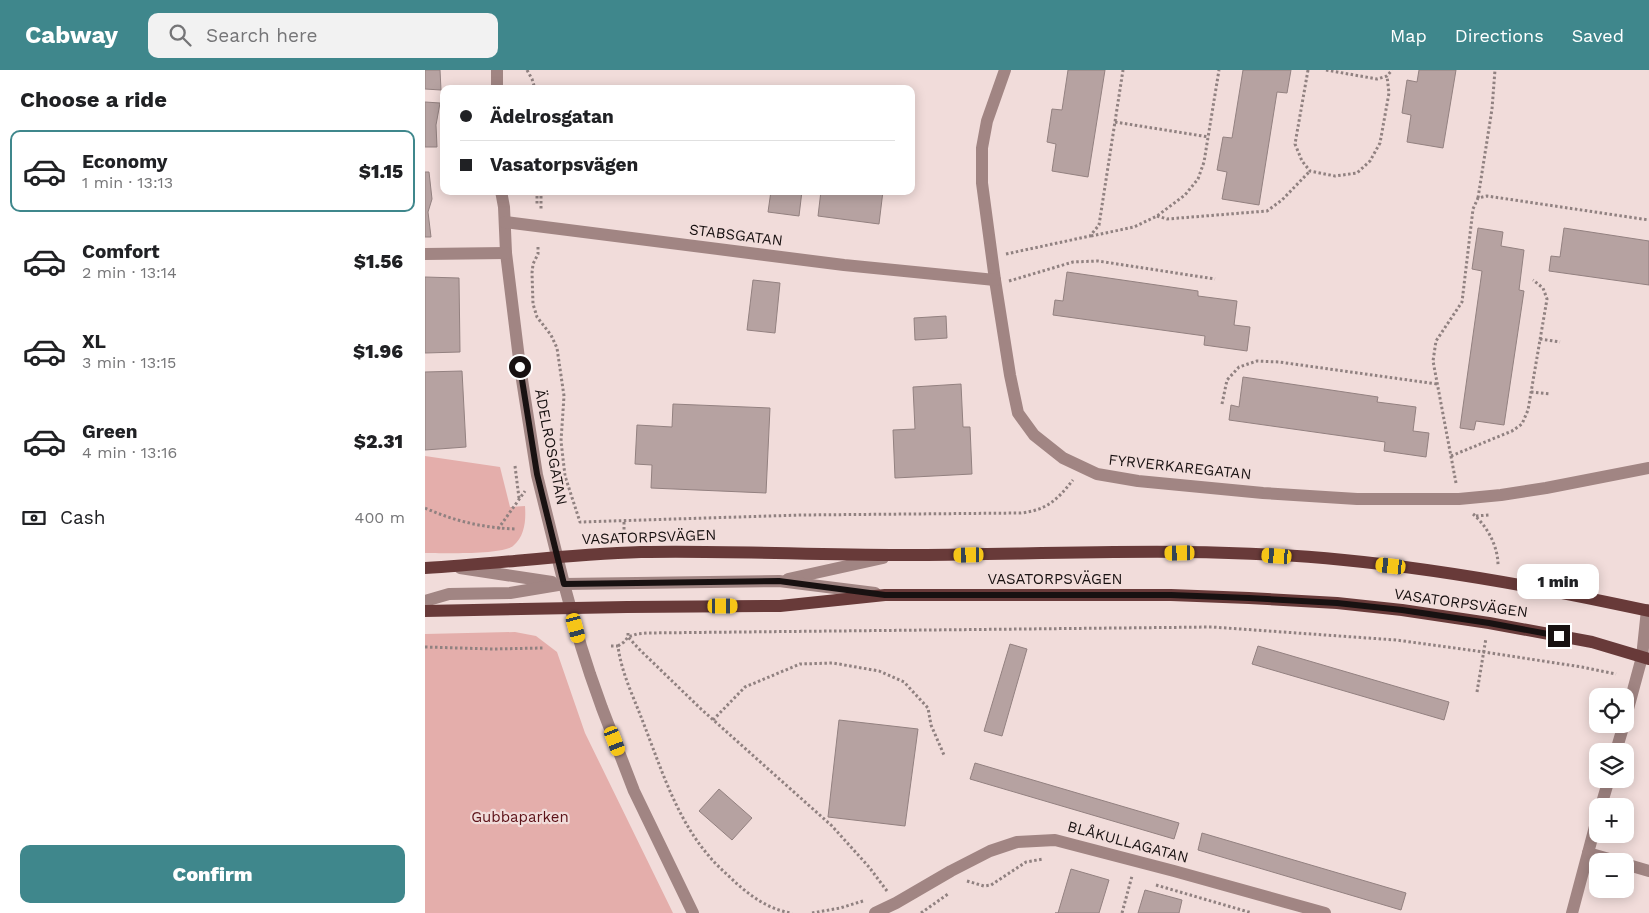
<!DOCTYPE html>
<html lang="en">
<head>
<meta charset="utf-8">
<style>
	body { margin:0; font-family:"Work Sans",sans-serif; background:#f2f2f2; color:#202124; height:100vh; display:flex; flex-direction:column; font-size:19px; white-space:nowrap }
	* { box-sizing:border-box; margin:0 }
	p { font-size:16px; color:#757577 }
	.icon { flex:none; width:28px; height:28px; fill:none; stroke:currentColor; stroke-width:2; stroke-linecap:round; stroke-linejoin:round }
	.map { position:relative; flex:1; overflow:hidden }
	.side { display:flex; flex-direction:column; background:#fff; width:425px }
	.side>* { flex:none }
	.top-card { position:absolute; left:15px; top:15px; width:475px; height:110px; border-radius:10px; box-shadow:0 2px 12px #0003; display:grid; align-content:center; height:110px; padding:0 20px; background:#fff }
	.controls { position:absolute; left:1164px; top:618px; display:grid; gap:10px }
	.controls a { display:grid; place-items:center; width:45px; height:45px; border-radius:10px; background:#fff; box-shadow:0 2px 12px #0003; font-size:25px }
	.end { position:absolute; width:22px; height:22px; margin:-11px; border:6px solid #181111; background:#fff; box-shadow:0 0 0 2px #fff }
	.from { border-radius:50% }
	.bubble { position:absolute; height:35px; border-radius:10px; background:#fff; box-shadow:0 2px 12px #0003; font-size:16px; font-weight:800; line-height:35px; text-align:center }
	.car { position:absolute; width:15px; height:30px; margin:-15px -8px; border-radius:6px; box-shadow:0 0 4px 1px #0007; background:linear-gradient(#f5c518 24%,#345 0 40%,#f5c518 0 76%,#345 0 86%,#f5c518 0) }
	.top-card b { display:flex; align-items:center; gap:18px; height:48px; font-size:19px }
	.top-card b+b { border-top:1px solid #e0e0e0 }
	.top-card i { width:12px; height:12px; background:#202124 }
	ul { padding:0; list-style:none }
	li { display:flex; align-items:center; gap:15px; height:82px; margin:0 10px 8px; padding:0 10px; border:2px solid transparent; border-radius:10px }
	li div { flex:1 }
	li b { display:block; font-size:19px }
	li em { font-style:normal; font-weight:800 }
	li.current { border-color:#3f878c }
	li>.icon { width:45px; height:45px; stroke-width:1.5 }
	h2 { padding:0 20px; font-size:22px; line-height:60px }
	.pay { display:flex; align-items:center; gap:12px; height:55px; padding:0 20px; font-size:19px }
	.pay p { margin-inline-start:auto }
	.action { display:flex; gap:10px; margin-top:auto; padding:10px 20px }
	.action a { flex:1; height:58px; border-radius:10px; background:#3f878c; color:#fff; font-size:20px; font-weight:800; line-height:58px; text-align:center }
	header { display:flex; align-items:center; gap:30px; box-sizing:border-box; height:70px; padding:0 25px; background:#3f878c; color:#fff }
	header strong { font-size:24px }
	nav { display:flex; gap:28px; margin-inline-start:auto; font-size:18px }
	.search { width:350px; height:45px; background:#f2f2f2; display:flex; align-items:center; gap:12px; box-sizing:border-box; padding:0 18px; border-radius:10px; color:#757577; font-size:19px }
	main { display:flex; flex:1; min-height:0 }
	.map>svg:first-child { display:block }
</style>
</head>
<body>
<header>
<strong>Cabway</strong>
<div class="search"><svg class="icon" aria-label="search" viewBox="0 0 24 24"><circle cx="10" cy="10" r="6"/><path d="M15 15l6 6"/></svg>Search here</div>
<nav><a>Map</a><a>Directions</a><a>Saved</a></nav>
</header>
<main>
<section class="side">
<h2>Choose a ride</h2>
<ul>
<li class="current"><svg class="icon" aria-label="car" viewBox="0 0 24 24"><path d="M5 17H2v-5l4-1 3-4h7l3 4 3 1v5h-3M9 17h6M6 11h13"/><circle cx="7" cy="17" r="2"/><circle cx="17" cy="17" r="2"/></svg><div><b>Economy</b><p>1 min · 13:13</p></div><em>$1.15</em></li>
<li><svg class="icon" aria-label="car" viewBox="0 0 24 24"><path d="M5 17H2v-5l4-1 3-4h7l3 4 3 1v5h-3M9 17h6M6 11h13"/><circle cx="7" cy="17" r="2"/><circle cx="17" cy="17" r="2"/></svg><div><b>Comfort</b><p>2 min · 13:14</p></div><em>$1.56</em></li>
<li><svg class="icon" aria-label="car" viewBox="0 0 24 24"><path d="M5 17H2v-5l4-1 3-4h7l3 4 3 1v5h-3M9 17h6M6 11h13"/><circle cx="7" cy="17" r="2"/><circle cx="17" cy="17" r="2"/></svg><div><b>XL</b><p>3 min · 13:15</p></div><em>$1.96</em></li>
<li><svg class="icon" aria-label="car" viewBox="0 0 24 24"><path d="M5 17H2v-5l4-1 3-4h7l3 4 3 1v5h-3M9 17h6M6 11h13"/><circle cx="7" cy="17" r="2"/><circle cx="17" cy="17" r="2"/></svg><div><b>Green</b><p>4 min · 13:16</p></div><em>$2.31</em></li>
</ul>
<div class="pay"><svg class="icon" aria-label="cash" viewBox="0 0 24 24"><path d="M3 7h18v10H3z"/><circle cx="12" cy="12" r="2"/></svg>Cash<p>400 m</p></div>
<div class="action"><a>Confirm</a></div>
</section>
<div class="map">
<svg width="1224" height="843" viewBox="0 0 1224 843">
	<rect width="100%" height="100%" fill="#f1dcda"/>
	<g fill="#e4aeab">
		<path d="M0,386L75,397L85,437L100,436C101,450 100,466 88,476C77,485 17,483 0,483Z"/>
		<path d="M90,562L111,566L132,582L160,663L248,843H0V564Z"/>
	</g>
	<g fill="#b6a2a1" stroke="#938180">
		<path d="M0,0H15L16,20L0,19Z"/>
		<path d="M643,0H680L663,107L627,101L631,74L622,72L627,39L637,40Z"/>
		<path d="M818,0H866L862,23L852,22L834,135L797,129L802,102L792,100L798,67L807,68Z"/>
		<path d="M994,0H1031L1018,78L982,72L986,45L977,43L982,10L992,12Z"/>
		<path d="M0,32L15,33L11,55L12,77H0Z"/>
		<path d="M0,102H4L7,129L3,142L6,167H0Z"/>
		<path d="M346,121H377L374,146L343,142Z"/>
		<path d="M396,121H458L454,154L393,146Z"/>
		<path d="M1053,158L1078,162L1076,176L1099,180L1094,220L1099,221L1079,355L1051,351L1049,360L1035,358L1057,201L1047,199Z"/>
		<path d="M1139,158L1224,171V215L1124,201L1126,186L1135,187Z"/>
		<path d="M642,202L773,221V226L812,231L809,255L825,257L822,281L779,275L780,266L628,245L630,230L638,231Z"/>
		<path d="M0,207L34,208L35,282L0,283Z"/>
		<path d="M328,210L355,213L350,263L322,260Z"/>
		<path d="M521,246L522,268L490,270L489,248Z"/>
		<path d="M37,301L41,377L0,380V302Z"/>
		<path d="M818,307L953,327L952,332L991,337L988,361L1004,363L1001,387L959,381L960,372L804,350L806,335L814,337Z"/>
		<path d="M536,314L538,357H545L547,404L470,408L468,360L490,359L488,317Z"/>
		<path d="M248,334L345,338L341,423L226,418L227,395L210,394L212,355L247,357Z"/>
		<path d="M585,574L602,579L577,666L559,661Z"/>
		<path d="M833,576L1024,632L1019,650L827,594Z"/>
		<path d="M414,650L493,659L480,756L403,747Z"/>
		<path d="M550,693L754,753L749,769L545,709Z"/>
		<path d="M294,719L327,748L307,770L274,741Z"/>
		<path d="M777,763L981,823L976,840L773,780Z"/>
		<path d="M646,799L684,810L674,843H630H633Z"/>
		<path d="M720,820L757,830L754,843H713Z"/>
	</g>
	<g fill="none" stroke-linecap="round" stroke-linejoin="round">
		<g stroke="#908180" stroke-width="3" stroke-dasharray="2.5 2.5" stroke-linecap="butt">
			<path d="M102,0L107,9L110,19"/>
			<path d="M883,0L870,74L877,91L885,101L910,106L932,103L945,91L955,73L964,23L962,6"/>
			<path d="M901,0L952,9L962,6L967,0"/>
			<path d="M690,52L784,67"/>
			<path d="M112,121V136"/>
			<path d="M116,121V141"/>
			<path d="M1053,128L1067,39L1070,0"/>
			<path d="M732,146L742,149L842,141L857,130L885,101"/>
			<path d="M666,166L709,157L732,146L760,125L773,109L779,92L794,0"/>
			<path d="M113,177V184L108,194L107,203L108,234L112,247L126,265L132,278L139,326L136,371L140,406L155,452L376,445L596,443C622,440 632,430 648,410"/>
			<path d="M581,184L665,166L674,155L698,0"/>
			<path d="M584,211L648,192L673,191L790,209"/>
			<path d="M1115,269L1135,272"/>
			<path d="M1106,322L1125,324"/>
			<path d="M797,334L802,310L814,297L832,291L854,292L1012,314"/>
			<path d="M1026,386L1087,361L1097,354L1103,340L1122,229L1118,218L1108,210"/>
			<path d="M90,396L94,428"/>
			<path d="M1031,413L1008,291L1011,271L1037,232L1048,139L1053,128L1062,126L1224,150"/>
			<path d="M0,438C29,451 59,458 91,459"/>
			<path d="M1048,444C1062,456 1073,476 1073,495"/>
			<path d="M1051,446L1064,445"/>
			<path d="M199,452V468"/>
			<path d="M73,459L100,421"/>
			<path d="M186,576H193C196,602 209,628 218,652C236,698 251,748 284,786C292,796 302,804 311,813C327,827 345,840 367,843"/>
			<path d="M193,576L199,572L203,567V562"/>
			<path d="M0,577L68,579L118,578"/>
			<path d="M1052,622L1061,568"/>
			<path d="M288,650L320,617L375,594L408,593L454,601L479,612L503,638L506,655L519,685"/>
			<path d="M542,811L559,816L566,815L601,792L618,789"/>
			<path d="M731,815L827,843"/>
			<path d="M462,821L444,797L407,756L276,639L215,580L203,567L212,564L222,563L787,557L971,570L1059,582L1157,597L1191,604"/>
			<path d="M387,843L415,838L438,831"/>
			<path d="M496,843L523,824"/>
			<path d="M697,843L707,806"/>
		</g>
		<g stroke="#a18583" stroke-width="12">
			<path d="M72,0V19"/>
			<path d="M580,0L562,51L557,78V113L570,210L585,305L593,343L609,365L638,388L672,404L713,411L838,423L932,429H1034L1076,425L1121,418L1224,398"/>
			<path d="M76,121L79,137L81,183L95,297L112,405L139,514L156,576L165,604L177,638L209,721L268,843"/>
			<path d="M80,152L419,195L570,210"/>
			<path d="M0,184L81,183"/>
			<path d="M35,498L127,512"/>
			<path d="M363,509L458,488"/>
			<path d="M0,531L24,524L85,523L139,514L354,511L450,523"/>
			<path d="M1200,650L1217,587L1222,540"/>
			<path d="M1191,681L1199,654"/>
			<path d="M1176,736L1184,709"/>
			<path d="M1172,749L1163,783L1191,791"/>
			<path d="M1200,794L1224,801"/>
			<path d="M450,843L471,833L526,801L565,781L592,772L630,770L749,801L900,843"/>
			<path d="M1147,843L1163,783"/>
		</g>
		<g stroke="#683a39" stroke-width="12">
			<path d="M0,498C72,494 143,484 216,482C308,480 401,486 493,485C635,484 778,476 919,490C1022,500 1124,519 1224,541"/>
			<path d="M0,541L202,537L355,536L460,525H746L824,528L912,533L977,540L1064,553L1167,572L1224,589"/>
		</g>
	</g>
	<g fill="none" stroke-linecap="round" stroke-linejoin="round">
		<path stroke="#181111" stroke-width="6" d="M95,297L112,404L139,514L354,511L460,525H746L824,528L912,533L977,540L1064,553L1134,566"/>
	</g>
	<g text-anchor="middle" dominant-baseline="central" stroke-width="4.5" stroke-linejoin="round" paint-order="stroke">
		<g font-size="15" fill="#181111" stroke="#f1dcda">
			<text transform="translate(311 165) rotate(7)">STABSGATAN</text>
			<text transform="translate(126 377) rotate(79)">ÄDELROSGATAN</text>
			<text transform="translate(755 397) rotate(6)">FYRVERKAREGATAN</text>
			<text transform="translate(224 467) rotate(-2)">VASATORPSVÄGEN</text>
			<text x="630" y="509">VASATORPSVÄGEN</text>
			<text transform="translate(1036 533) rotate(8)">VASATORPSVÄGEN</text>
			<text transform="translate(703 772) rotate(15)">BLÅKULLAGATAN</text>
		</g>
		<g font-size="15" fill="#5c1218" stroke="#f1dcda">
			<text x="95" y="747">Gubbaparken</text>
		</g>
	</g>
</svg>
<div class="controls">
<a><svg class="icon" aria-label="locate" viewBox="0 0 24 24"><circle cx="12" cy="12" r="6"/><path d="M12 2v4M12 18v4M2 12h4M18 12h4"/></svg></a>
<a><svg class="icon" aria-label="layers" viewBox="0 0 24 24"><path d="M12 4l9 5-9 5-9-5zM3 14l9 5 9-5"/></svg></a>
<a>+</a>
<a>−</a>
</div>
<i class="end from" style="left:95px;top:297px"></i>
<i class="end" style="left:1134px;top:566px"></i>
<div class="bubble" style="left:1092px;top:494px;width:82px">1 min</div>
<i class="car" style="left:755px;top:483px;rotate:269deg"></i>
<i class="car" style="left:544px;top:485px;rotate:269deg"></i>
<i class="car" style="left:852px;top:486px;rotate:274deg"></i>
<i class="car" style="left:966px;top:496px;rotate:276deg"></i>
<i class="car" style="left:298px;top:536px;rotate:90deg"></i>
<i class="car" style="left:151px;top:558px;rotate:165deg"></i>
<i class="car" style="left:190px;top:671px;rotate:159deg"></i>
<div class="top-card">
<b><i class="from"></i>Ädelrosgatan</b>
<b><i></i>Vasatorpsvägen</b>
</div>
</div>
</main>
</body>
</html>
